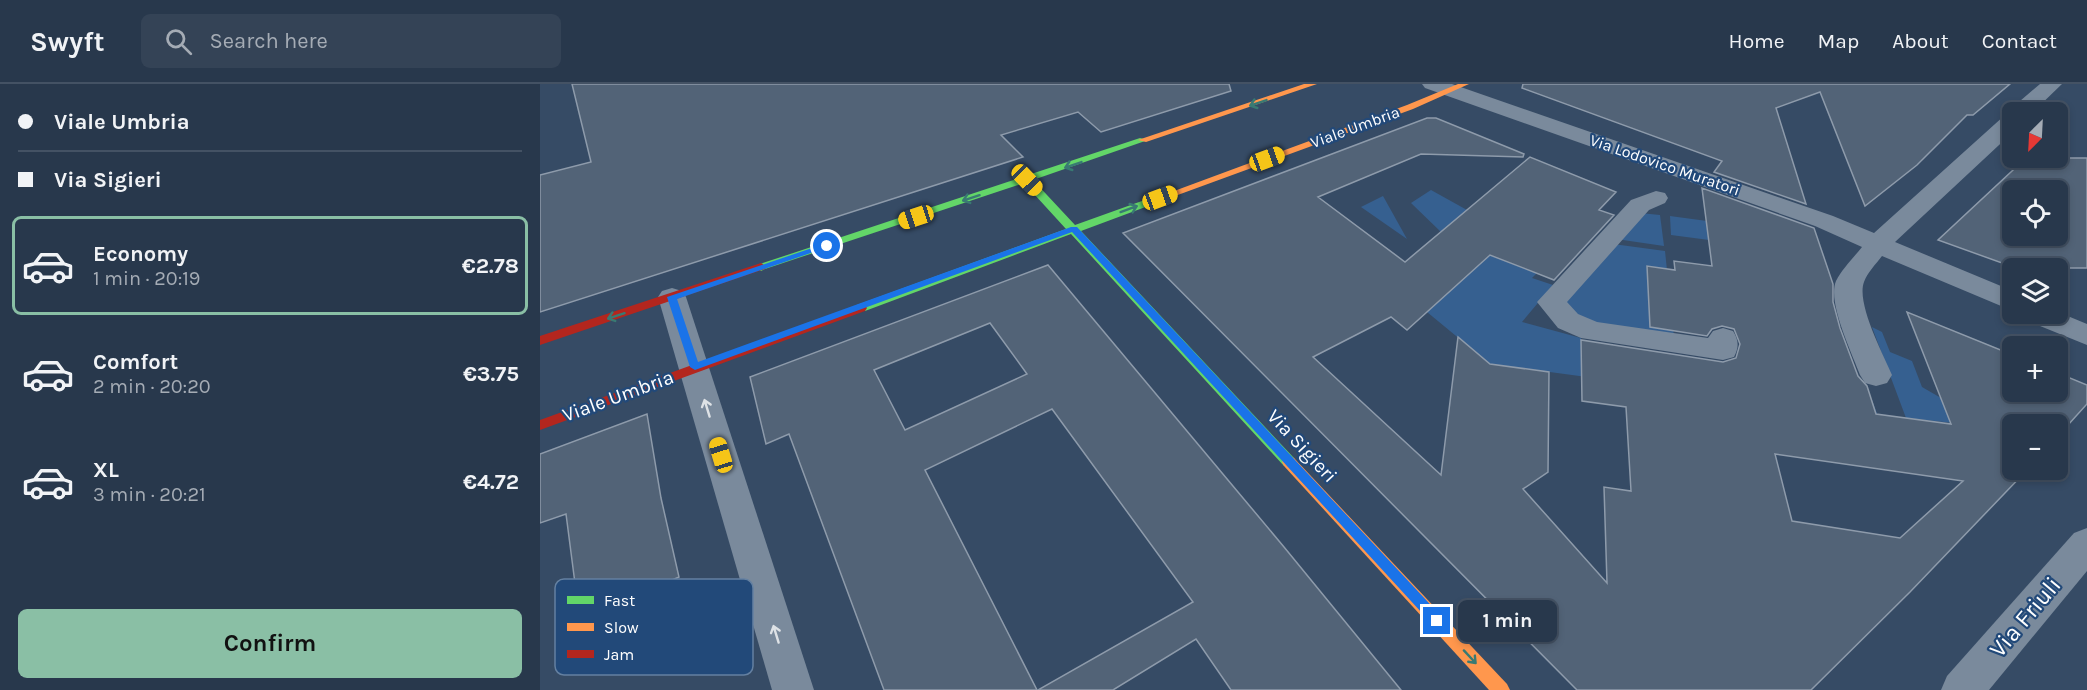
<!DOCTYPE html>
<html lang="en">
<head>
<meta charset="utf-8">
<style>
	body { margin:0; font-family:Karla,sans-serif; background:#344356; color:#f1f3f6; height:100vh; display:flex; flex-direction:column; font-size:22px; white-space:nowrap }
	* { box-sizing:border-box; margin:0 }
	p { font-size:20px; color:#a5acb5 }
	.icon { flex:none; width:33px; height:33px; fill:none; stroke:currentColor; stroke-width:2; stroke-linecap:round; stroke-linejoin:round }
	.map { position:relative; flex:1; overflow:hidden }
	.sheet { display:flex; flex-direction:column; background:#28384c; width:540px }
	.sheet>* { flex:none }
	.top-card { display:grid; align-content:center; height:132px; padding:0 18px; background:#28384c }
	.needle { width:39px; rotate:204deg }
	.controls { position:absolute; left:1462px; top:18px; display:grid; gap:12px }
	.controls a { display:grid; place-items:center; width:66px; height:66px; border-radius:9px; background:#28384c; box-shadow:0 3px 9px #0003,0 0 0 2px #445264; font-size:30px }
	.end { position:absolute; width:27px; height:27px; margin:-14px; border:8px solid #1a73e8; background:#fff; box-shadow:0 0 0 3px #fff }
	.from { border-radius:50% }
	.bubble { position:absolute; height:42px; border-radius:9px; background:#28384c; box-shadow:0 3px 9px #0003,0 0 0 2px #445264; font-size:20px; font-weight:700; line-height:42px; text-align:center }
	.car { position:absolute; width:18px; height:36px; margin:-18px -9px; border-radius:8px; box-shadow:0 0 4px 2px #0007; background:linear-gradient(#f5c518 24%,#345 0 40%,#f5c518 0 76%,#345 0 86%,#f5c518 0) }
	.top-card b { display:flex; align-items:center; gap:21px; height:57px; font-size:22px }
	.top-card b+b { border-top:2px solid #445264 }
	.top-card i { width:15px; height:15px; background:#f1f3f6 }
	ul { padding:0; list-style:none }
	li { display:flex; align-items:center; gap:18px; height:99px; margin:0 12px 9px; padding:0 6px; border:3px solid transparent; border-radius:9px }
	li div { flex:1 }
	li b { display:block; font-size:22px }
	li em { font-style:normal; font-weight:700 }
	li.on { border-color:#8abfa5 }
	li>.icon { width:54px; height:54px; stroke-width:1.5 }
	.action { display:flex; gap:12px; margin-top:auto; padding:12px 18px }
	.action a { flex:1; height:69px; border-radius:9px; background:#8abfa5; color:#111; font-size:24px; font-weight:700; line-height:69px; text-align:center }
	header { display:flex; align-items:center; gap:36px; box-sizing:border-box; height:84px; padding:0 30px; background:#28384c; border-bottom:2px solid #445264 }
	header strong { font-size:28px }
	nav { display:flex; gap:33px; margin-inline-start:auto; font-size:21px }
	.search { width:420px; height:54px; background:#344356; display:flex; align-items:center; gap:15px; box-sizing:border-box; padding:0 21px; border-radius:9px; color:#a5acb5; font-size:22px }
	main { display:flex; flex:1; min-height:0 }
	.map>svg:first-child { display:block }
</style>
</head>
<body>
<header>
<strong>Swyft</strong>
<div class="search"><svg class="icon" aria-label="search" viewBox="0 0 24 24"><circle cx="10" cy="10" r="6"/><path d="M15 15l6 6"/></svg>Search here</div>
<nav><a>Home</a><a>Map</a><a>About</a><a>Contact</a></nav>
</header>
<main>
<section class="sheet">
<div class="top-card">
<b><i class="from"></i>Viale Umbria</b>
<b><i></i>Via Sigieri</b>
</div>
<ul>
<li class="on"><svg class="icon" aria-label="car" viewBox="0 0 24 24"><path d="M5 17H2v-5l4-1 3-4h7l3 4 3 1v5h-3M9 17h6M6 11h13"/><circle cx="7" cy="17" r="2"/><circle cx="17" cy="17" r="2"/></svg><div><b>Economy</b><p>1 min · 20:19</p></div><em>€2.78</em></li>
<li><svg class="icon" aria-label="car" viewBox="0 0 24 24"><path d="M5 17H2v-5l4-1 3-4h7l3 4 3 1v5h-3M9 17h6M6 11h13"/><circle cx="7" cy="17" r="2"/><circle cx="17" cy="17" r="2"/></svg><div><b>Comfort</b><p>2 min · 20:20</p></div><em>€3.75</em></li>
<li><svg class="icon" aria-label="car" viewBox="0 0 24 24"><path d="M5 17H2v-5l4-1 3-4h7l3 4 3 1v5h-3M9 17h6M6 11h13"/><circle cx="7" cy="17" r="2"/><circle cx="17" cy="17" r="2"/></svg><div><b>XL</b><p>3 min · 20:21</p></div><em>€4.72</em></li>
</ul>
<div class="action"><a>Confirm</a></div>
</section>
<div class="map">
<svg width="1547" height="606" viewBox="0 0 1547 606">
	<rect width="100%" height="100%" fill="#364b65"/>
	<g fill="#366090">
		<path d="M891,106L927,126L901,148L871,119Z"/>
		<path d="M843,112L867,155L821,123Z"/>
		<path d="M1012,114L1055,130L992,194L1013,201L982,238L1041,254V274L1332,316L1342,343L1172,310L950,280L887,228Z"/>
		<path d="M1100,129L1120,131L1124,162L1076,155Z"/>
		<path d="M1130,132L1167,137L1169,156L1131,151Z"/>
		<path d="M1073,160L1125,167L1134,253L1067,243L1035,232L1021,215Z"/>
		<path d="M1332,243L1342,248L1350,268L1372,277L1382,303L1401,314L1414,339L1366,334Z"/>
	</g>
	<g fill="#526377" stroke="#8e9bab" stroke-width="1.5" fill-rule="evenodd">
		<path d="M32,0H689L691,7L561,48L538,28L461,51L483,73L0,228V91L51,78Z"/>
		<path d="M983,0H1470L1433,31H1427L1377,81L1325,122L1280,8L1236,24L1266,120L1174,88L1182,77L982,4Z"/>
		<path d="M887,34H896L984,70L983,73L881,70L778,113L865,178L990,73L1076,108L1059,126L1074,131L1014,196L950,171L867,246L851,233L773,273L901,391L918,253L950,280L1009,288L1008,388L983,405L1067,499L1064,403L1091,407L1086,323L1042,317L1041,256L1183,278L1196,274L1200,260L1194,245L1182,242L1172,245L1167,252L1110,243L1107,182L1135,186L1134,177L1172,182L1162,104L1274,144L1293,200V218L1300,244L1318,292L1327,302L1336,330L1411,340L1367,228L1473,271V308H1518V289L1547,301V320L1518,352V340H1473V386H1487L1370,508L1271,606H1037L583,149ZM1235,370L1423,397L1360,454L1252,437Z"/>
		<path d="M1486,74H1547V184H1476L1398,156ZM1473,106H1518V152H1473Z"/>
		<path d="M508,181L744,463L861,606H691L656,555L573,606H498L653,518L512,325L385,386L497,606H344L249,350L226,360L210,293ZM450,239L487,290L365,346L334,286Z"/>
		<path d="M107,330L121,414L139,493L40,538L26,430L0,439V370Z"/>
	</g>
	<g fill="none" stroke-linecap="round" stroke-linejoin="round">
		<g fill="#7a8a9c" fill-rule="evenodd">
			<path d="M882,0H912L1293,132L1334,149L1465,31L1472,30L1473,23L1500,0H1522L1493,28H1473V48L1355,158L1473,207V227L1342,172C1336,180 1327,189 1324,198C1316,219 1343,270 1352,291L1347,299L1336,302L1325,299L1320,291C1312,269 1287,218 1296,197C1302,185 1314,173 1322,163L1275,142L885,4Z"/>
			<path d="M1116,107L1125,109L1128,114L1125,119L1109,126L1027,218L1038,230L1057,238L1168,254L1173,247L1183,244L1193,247C1199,256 1199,264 1194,273L1183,276L1041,254L1018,244L997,218L1091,116Z"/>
			<path d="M132,204L142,207L146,213L274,606H232L118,213L122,207Z"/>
			<path d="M1518,228L1547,240V261L1488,237L1484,230H1518Z"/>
			<path d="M1547,444V487L1449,606H1401L1407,592L1534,449Z"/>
		</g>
		<path fill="#63d668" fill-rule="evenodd" d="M600,54L608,56L493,96L535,141L627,108H635V112L541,147L754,374L756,378L754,382H744L531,150L325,227H317L315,224L317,221L526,145L484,99L225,185L221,187L215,183L217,181Z"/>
		<g fill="#ff974d" fill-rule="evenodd">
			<path d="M764,0H777L606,58L598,56Z"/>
			<path d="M918,0H929L873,25L635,112H627L626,110L867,21Z"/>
			<path d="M749,372L754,374L967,600L970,606H949L744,382L742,378L744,374Z"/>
		</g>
		<g fill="#b3261e" fill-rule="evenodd">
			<path d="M221,179L227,183L225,185L0,261V252Z"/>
			<path d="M321,220L325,221L327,224L325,227L0,346V336Z"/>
		</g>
	</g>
	<defs><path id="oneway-shaft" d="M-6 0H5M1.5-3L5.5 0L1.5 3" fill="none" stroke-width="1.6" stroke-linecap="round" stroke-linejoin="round" transform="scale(1.5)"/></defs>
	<g stroke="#397a73">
		<use href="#oneway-shaft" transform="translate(718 19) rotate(161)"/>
		<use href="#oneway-shaft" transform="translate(533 81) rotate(161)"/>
		<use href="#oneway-shaft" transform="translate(431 114) rotate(162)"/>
		<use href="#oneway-shaft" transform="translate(589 125) rotate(-20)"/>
		<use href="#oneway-shaft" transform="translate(76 232) rotate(162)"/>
		<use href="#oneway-shaft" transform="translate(930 573) rotate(47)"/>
	</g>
	<g stroke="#dee2e6">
		<use href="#oneway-shaft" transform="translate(167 324) rotate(-107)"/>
		<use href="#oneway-shaft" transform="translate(236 550) rotate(-107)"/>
	</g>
	<path fill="#1a73e8" d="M531,143H537L902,533L903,537L902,541H893L532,148L155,286L150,283L127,213L284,160L291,162L137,215L158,278Z"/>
	<g text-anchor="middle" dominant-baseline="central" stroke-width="4.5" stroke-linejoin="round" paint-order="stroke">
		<g font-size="16" fill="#fff" stroke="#224979">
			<text transform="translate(815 43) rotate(-20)">Viale Umbria</text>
			<text transform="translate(1125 81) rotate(19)">Via Lodovico Muratori</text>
		</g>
		<g font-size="20" fill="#fff" stroke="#224979">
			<text transform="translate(78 312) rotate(-20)">Viale Umbria</text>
			<text transform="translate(762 362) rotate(47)">Via Sigieri</text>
		</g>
		<g font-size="24" fill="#fff" stroke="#224979">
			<text transform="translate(1485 533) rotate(-50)">Via Friuli</text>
		</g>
	</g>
	<rect x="15" y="495" width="198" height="96" rx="9" fill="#224979" stroke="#6480a1" stroke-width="1.5"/>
	<rect x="27" y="512" width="27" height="8" fill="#63d668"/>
	<rect x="27" y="539" width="27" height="8" fill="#ff974d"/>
	<rect x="27" y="566" width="27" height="8" fill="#b3261e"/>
	<g font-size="16" fill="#fff">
		<text x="64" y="522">Fast</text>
		<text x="64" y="549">Slow</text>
		<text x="64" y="576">Jam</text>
	</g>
</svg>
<div class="controls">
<a><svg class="needle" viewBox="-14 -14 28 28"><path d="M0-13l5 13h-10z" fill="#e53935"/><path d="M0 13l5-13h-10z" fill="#a5acb5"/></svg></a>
<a><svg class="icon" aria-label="locate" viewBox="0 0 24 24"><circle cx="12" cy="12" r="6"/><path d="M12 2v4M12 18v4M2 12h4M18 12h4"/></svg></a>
<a><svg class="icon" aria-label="layers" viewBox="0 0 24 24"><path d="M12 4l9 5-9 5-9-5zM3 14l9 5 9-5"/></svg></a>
<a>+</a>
<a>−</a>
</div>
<i class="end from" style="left:287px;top:162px"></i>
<i class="end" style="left:897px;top:537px"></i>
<div class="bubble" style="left:918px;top:516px;width:99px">1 min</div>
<i class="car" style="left:727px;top:75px;rotate:70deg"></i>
<i class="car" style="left:487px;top:96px;rotate:136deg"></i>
<i class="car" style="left:620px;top:114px;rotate:70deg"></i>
<i class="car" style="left:376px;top:133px;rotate:252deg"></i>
<i class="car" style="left:181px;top:371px;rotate:343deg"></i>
</div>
</main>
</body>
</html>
